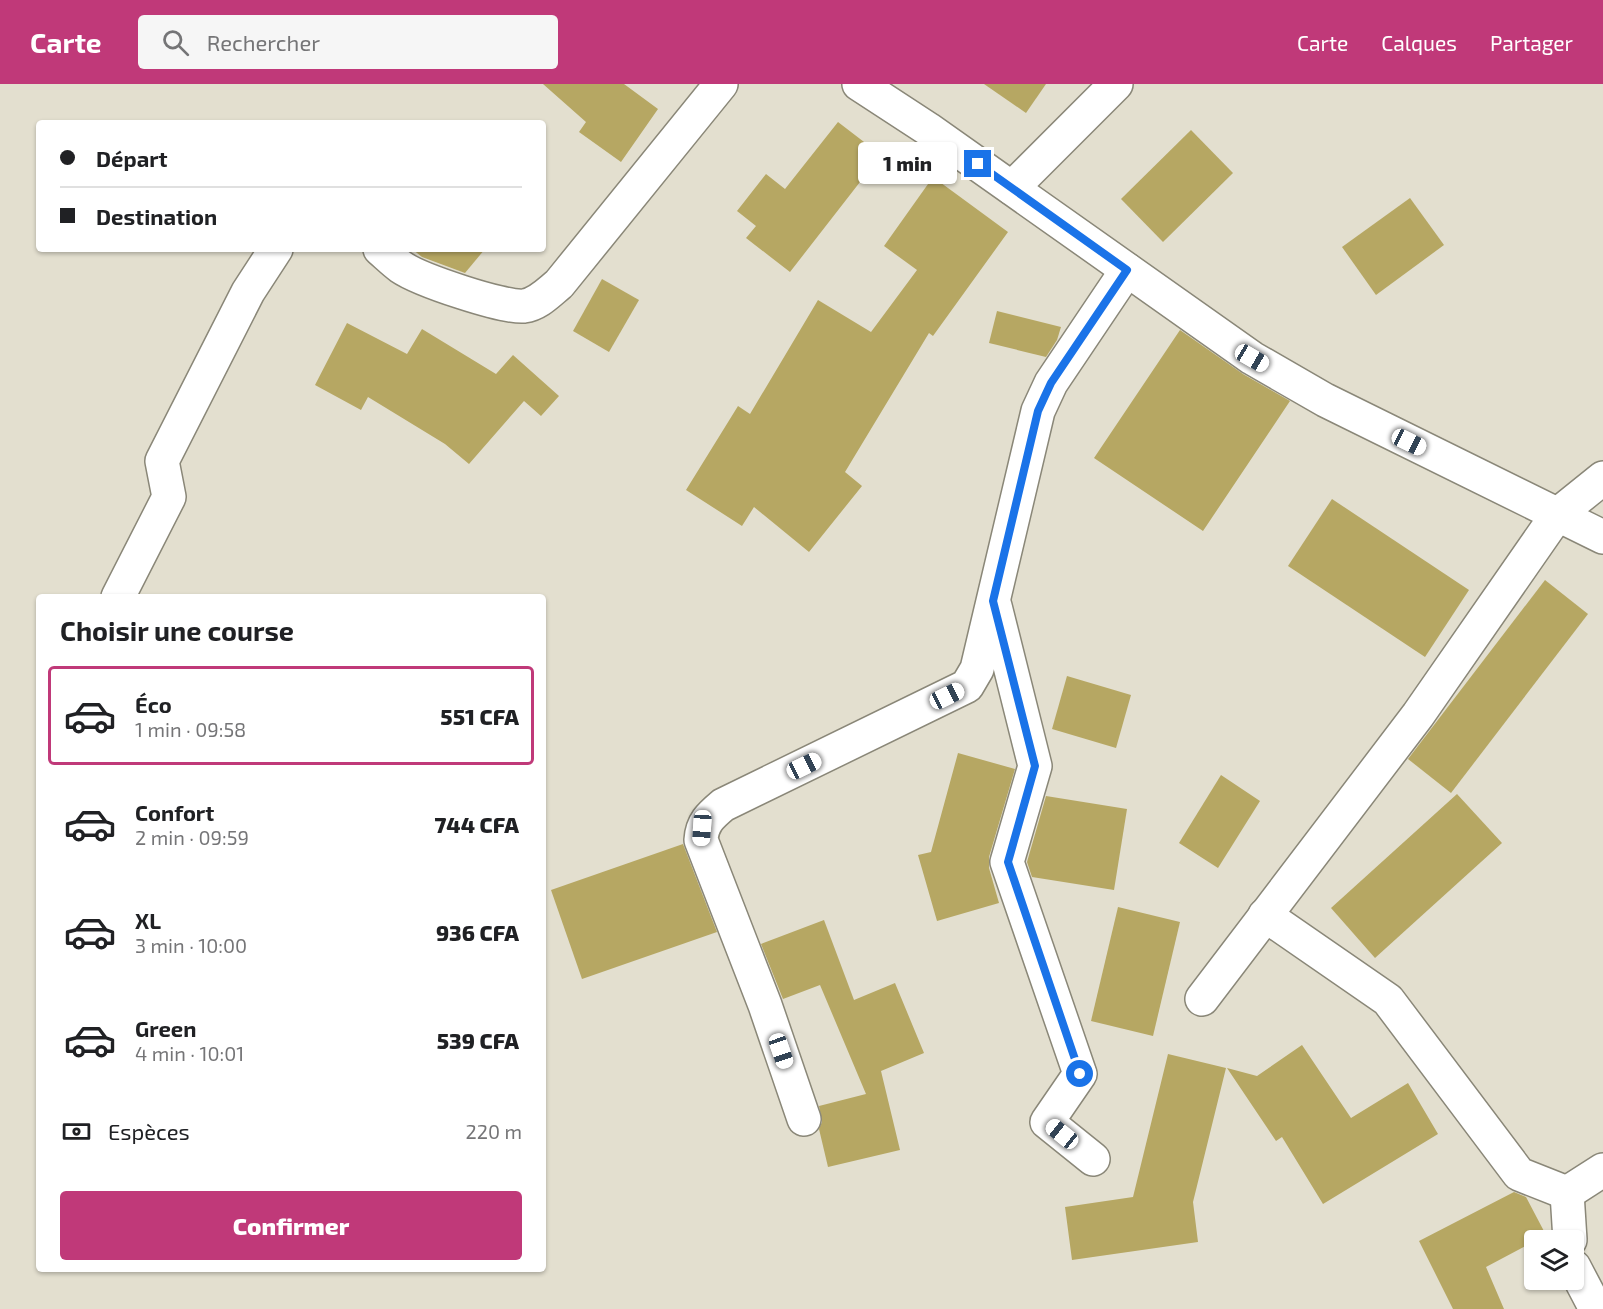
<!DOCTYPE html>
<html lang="fr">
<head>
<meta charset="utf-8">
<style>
	body { margin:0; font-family:"Exo 2",sans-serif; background:#f6f6f6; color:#202124; height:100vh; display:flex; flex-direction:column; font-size:22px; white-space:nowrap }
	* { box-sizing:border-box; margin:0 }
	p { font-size:20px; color:#757577 }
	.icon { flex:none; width:33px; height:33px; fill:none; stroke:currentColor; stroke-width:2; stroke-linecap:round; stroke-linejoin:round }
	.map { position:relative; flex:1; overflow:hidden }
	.panel { position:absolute; left:36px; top:510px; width:510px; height:678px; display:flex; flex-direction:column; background:#fff; border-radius:6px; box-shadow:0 2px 4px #0004 }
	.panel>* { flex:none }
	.hud { position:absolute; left:36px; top:36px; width:510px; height:132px; border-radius:6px; box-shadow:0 2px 4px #0004; display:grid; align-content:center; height:132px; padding:0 24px; background:#fff }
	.fabs { position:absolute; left:1524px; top:1146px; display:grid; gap:12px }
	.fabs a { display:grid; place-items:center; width:60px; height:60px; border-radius:6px; background:#fff; box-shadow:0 2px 4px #0004; font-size:30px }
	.end { position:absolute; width:27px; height:27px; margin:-14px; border:8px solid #1a73e8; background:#fff; box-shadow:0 0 0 3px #fff }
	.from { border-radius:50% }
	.bubble { position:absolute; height:42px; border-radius:6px; background:#fff; box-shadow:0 2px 4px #0004; font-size:20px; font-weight:800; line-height:42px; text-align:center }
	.car { position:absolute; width:18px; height:36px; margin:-18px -9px; border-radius:8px; box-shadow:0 0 4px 2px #0007; background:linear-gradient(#fff 24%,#345 0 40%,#fff 0 76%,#345 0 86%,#fff 0) }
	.hud b { display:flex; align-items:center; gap:21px; height:57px; font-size:22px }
	.hud b+b { border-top:2px solid #e0e0e0 }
	.hud i { width:15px; height:15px; background:#202124 }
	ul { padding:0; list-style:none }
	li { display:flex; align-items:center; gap:18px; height:99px; margin:0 12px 9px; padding:0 12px; border:3px solid transparent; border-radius:6px }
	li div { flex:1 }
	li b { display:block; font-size:22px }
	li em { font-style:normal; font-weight:800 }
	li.active { border-color:#c03979 }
	li>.icon { width:54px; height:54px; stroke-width:1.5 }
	h2 { padding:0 24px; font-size:27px; line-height:72px }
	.pay { display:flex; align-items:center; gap:15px; height:66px; padding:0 24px; font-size:22px }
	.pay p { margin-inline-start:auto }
	.button { display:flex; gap:12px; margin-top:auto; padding:12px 24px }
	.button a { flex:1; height:69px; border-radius:6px; background:#c03979; color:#fff; font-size:24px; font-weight:800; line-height:69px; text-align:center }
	header { display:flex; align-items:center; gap:36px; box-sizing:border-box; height:84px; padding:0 30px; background:#c03979; color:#fff }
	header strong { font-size:28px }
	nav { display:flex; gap:33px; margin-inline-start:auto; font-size:21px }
	.search { width:420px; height:54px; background:#f6f6f6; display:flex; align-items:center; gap:15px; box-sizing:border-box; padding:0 21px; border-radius:6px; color:#757577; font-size:22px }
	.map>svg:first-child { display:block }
</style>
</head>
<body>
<header>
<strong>Carte</strong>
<div class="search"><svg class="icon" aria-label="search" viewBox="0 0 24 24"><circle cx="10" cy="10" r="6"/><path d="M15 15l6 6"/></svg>Rechercher</div>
<nav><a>Carte</a><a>Calques</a><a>Partager</a></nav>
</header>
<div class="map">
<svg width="1603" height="1225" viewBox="0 0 1603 1225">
	<rect width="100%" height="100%" fill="#e3dfcf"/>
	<g fill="#b6a763">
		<path d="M543,0H624L658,25L621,78L579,48L586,38Z"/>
		<path d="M984,0H1046L1026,29Z"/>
		<path d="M838,38L881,71L790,188L746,154L756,142L737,127L766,90L785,105Z"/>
		<path d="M1191,46L1233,89L1163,158L1121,115Z"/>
		<path d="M933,93L1008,148L933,252L929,249L845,388L862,402L809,468L754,423L742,442L686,406L738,322L750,330L818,216L871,248L917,186L884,162Z"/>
		<path d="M1410,114L1444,161L1376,211L1342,163Z"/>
		<path d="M412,165H485L465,189L422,173Z"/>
		<path d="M602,195L639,216L609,268L573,247Z"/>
		<path d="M997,227L1061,243L1057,256L1046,273L989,259Z"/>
		<path d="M347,239L407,270L422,245L496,290L513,271L559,312L541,332L524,317L469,380L445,360L368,313L361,326L315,301Z"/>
		<path d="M1180,246L1243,290L1290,317L1203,447L1094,374Z"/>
		<path d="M1332,415L1469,506L1425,573L1288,482Z"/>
		<path d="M1545,496L1588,530L1451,709L1408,675Z"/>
		<path d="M1067,592L1131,611L1116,664L1052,645Z"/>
		<path d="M958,669L1015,685L989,773V784L999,819L937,837L918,771L931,768Z"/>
		<path d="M1221,691L1260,717L1218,784L1179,759Z"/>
		<path d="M1457,710L1502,759L1375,874L1331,824Z"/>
		<path d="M1046,712L1127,725L1114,806L1032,793L1027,778Z"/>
		<path d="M683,760L717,848L582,895L551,806Z"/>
		<path d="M1118,823L1180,838L1153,952L1091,937Z"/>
		<path d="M824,836L854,916L895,899L924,969L881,987L900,1066L828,1083L819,1045L822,1038L819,1022L866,1010L820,901L783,915L761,860Z"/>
		<path d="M1302,961L1351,1034L1408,999L1438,1050L1323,1120L1282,1053L1276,1057L1227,984L1257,992Z"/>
		<path d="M1168,970L1226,984L1193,1118L1198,1158L1072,1176L1065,1123L1133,1113Z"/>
		<path d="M1514,1108L1526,1113L1546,1151L1486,1183L1504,1225H1453L1419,1157Z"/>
	</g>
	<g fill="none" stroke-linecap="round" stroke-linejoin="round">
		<defs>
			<g id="minor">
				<path d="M859,0L928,45L1252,274L1325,316L1603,453"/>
				<path d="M1012,104L1116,0"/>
				<path d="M380,165C387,171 394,178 401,183C420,196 503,224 524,222C538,220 548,209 559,200L721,0"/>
				<path d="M118,513L169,413L162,377L248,208L276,165"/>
				<path d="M995,522L1035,682L1007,778L1080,990L1047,1038L1093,1075"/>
				<path d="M1265,831L1388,916L1519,1090L1567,1109"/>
				<path d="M1202,915L1418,631L1557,431L1603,394"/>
				<path d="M804,1035L765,921L701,756C702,739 710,732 723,721L967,602L977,585L1038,327L1051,299L1127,186"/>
				<path d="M1567,1109L1570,1156"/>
				<path d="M1567,1109L1603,1086"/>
				<path d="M1574,1183L1596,1225"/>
			</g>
		</defs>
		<use href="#minor" stroke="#8a8778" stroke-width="36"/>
		<use href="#minor" stroke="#fff" stroke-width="33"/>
	</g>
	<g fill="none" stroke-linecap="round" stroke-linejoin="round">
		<path stroke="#1a73e8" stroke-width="8" d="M978,80L1127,186L1051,299L1038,327L993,517L1035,682L1008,778L1080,990"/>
	</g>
</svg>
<div class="fabs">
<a><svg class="icon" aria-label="layers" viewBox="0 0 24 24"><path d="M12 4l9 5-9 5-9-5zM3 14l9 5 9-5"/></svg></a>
</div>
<i class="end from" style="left:1080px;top:990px"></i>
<i class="end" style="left:978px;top:80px"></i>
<div class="bubble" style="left:858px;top:58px;width:99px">1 min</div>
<i class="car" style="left:1252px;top:274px;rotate:120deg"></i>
<i class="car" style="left:1409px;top:358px;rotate:116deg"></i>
<i class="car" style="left:947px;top:612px;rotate:64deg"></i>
<i class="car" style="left:804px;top:682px;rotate:64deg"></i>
<i class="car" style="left:702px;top:744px;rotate:184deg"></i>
<i class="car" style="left:781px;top:967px;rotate:161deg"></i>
<i class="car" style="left:1062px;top:1050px;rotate:309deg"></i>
<div class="hud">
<b><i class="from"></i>Départ</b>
<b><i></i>Destination</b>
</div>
<section class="panel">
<h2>Choisir une course</h2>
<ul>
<li class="active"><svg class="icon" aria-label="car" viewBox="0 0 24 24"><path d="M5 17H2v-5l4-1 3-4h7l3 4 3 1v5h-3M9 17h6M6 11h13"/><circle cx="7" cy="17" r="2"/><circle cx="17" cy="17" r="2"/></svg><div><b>Éco</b><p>1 min · 09:58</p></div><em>551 CFA</em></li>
<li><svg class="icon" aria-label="car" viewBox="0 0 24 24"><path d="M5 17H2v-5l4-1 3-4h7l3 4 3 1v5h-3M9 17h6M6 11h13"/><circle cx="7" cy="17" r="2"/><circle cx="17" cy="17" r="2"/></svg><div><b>Confort</b><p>2 min · 09:59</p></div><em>744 CFA</em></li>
<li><svg class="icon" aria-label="car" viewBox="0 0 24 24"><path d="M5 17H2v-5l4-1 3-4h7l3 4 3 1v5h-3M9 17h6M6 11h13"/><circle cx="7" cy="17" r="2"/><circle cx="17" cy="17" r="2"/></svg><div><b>XL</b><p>3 min · 10:00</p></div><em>936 CFA</em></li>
<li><svg class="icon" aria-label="car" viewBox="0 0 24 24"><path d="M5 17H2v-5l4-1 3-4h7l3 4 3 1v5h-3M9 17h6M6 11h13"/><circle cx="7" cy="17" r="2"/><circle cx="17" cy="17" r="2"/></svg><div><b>Green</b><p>4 min · 10:01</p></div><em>539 CFA</em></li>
</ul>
<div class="pay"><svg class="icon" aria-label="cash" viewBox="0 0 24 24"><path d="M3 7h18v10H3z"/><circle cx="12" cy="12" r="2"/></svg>Espèces<p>220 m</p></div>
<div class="button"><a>Confirmer</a></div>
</section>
</div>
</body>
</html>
